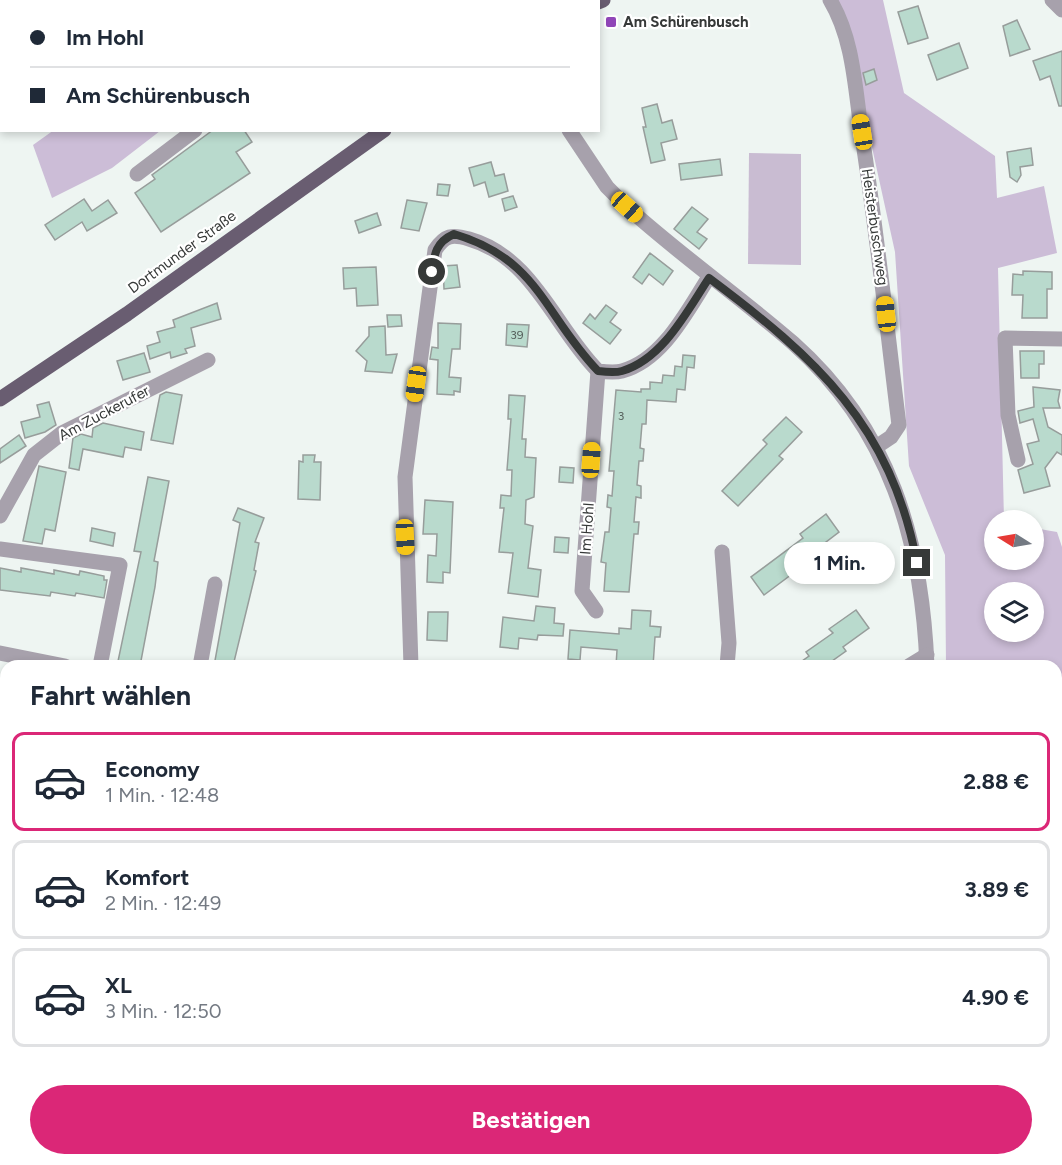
<!DOCTYPE html>
<html lang="de">
<head>
<meta charset="utf-8">
<style>
	body { margin:0; font-family:Figtree,sans-serif; background:#f6f6f7; color:#1f2937; height:100vh; display:flex; flex-direction:column; font-size:22px; white-space:nowrap }
	* { box-sizing:border-box; margin:0 }
	p { font-size:20px; color:#747a83 }
	.icon { flex:none; width:33px; height:33px; fill:none; stroke:currentColor; stroke-width:2; stroke-linecap:round; stroke-linejoin:round }
	.map { position:relative; flex:1; overflow:hidden }
	.drawer { position:absolute; left:0px; top:660px; width:1062px; height:506px; display:flex; flex-direction:column; background:#fff; border-radius:18px 18px 0 0; box-shadow:0 3px 9px #0003 }
	.drawer>* { flex:none }
	.guide { position:absolute; left:0px; top:0px; width:600px; height:132px; box-shadow:0 3px 9px #0003; display:grid; align-content:center; height:132px; padding:0 30px; background:#fff }
	.needle { width:39px; rotate:281deg }
	.fabs { position:absolute; left:984px; top:510px; display:grid; gap:12px }
	.fabs a { display:grid; place-items:center; width:60px; height:60px; border-radius:50%; background:#fff; box-shadow:0 3px 9px #0003; font-size:30px }
	.end { position:absolute; width:27px; height:27px; margin:-14px; border:8px solid #363938; background:#fff; box-shadow:0 0 0 3px #fff }
	.from { border-radius:50% }
	.bubble { position:absolute; height:42px; border-radius:21px; background:#fff; box-shadow:0 3px 9px #0003; font-size:20px; font-weight:700; line-height:42px; text-align:center }
	.car { position:absolute; width:18px; height:36px; margin:-18px -9px; border-radius:8px; box-shadow:0 0 4px 2px #0007; background:linear-gradient(#f5c518 24%,#345 0 40%,#f5c518 0 76%,#345 0 86%,#f5c518 0) }
	.guide b { display:flex; align-items:center; gap:21px; height:57px; font-size:22px }
	.guide b+b { border-top:2px solid #e0e1e3 }
	.guide i { width:15px; height:15px; background:#1f2937 }
	ul { padding:0; list-style:none }
	li { display:flex; align-items:center; gap:18px; height:99px; margin:0 12px 9px; padding:0 18px; border:3px solid #e0e1e3; border-radius:12px }
	li div { flex:1 }
	li b { display:block; font-size:22px }
	li em { font-style:normal; font-weight:700 }
	li.current { border-color:#db2777 }
	li>.icon { width:54px; height:54px; stroke-width:1.5 }
	h2 { padding:0 30px; font-size:27px; line-height:72px }
	.cta { display:flex; gap:12px; margin-top:auto; padding:12px 30px }
	.cta a { flex:1; height:69px; border-radius:36px; background:#db2777; color:#fff; font-size:24px; font-weight:700; line-height:69px; text-align:center }
	.map>svg:first-child { display:block }
</style>
</head>
<body>
<div class="map">
<svg width="1062" height="1165" viewBox="0 0 1062 1165">
	<rect width="100%" height="100%" fill="#eef5f2"/>
	<g fill="#c9bcd2">
		<path d="M0,0H119L120,1L2,2L1,38Z"/>
		<path d="M749,153L801,154V265L748,264Z"/>
		<path d="M483,1160H592L591,1165H483Z"/>
	</g>
	<g fill="#ccbdd7" fill-rule="evenodd">
		<path d="M835,0H883L904,93L995,156L997,198L1044,186L1057,253L998,268L1004,520H994V560H1034V528L1057,532L1062,547V1165H952V1160H1056V666H946L945,555L909,466L895,252L844,20ZM994,592H1034V632H994Z"/>
		<path d="M54,130H160V131L112,168L52,198L33,145Z"/>
	</g>
	<g fill="#b9dacd" stroke="#979d9b" stroke-width="1.5">
		<path d="M918,6L928,38L908,44L898,12Z"/>
		<path d="M1017,20L1030,49L1010,56L1003,26Z"/>
		<path d="M959,43L968,68L937,80L928,55Z"/>
		<path d="M1062,51V106H1059L1050,76L1040,80L1033,61Z"/>
		<path d="M874,69L877,80L866,85L863,73Z"/>
		<path d="M657,104L662,123L672,120L677,139L661,143L665,160L651,163L643,127H646L642,108Z"/>
		<path d="M213,130H244L252,142L236,152L250,173L161,232L135,193L155,179L152,175Z"/>
		<path d="M1031,148L1033,165L1020,167L1021,175L1017,182L1010,177L1007,152Z"/>
		<path d="M720,159L722,175L681,180L679,164Z"/>
		<path d="M491,162L495,176L504,174L508,191L489,197L485,182L474,186L469,168Z"/>
		<path d="M438,184L450,185L448,196L437,195Z"/>
		<path d="M513,196L517,207L505,211L502,199Z"/>
		<path d="M84,199L92,211L108,200L117,213L87,231L82,222L55,240L45,225Z"/>
		<path d="M407,200L427,203L419,231L401,228Z"/>
		<path d="M692,207L708,219L697,232L707,239L699,249L674,229Z"/>
		<path d="M377,213L381,225L359,233L355,221Z"/>
		<path d="M650,253L673,271L663,285L649,274L642,284L633,277Z"/>
		<path d="M457,265L460,287L444,289L443,266Z"/>
		<path d="M376,267L378,305L357,306L356,288L344,289L343,268Z"/>
		<path d="M1023,271L1052,272V289H1047V318H1022L1023,295H1012L1013,274L1023,275Z"/>
		<path d="M217,303L221,319L191,328L195,346L185,349L187,353L171,358L170,352L150,359L147,346L160,342L157,332L175,327L173,320Z"/>
		<path d="M606,305L617,313L610,322L621,330L610,344L583,323L590,314L595,319Z"/>
		<path d="M387,315H401L402,326L388,327Z"/>
		<path d="M438,323L461,324L460,349H452L449,377L461,378L460,392L454,391V395L437,394L438,360L430,359L432,347L438,348Z"/>
		<path d="M507,324L529,325L527,347L506,345Z"/>
		<path d="M385,326L386,355L397,354L392,373L365,371L367,361L356,351L369,336V327Z"/>
		<path d="M1020,351H1044V364H1039V378H1021Z"/>
		<path d="M144,353L150,372L123,380L117,361Z"/>
		<path d="M683,355L695,356L694,368L687,367L685,390L677,389L676,402L647,400L646,424H642L640,448L644,449L643,461H639L637,485L641,486V498L636,497L634,522H639L638,534H634L629,592L604,591L606,563L601,562L605,532H609L611,508L607,507L608,495L612,496L614,471H609L616,390L641,392V389H650V382L662,383L663,375L674,376L675,366L682,367Z"/>
		<path d="M1033,387L1060,390L1058,401L1060,408H1043L1048,427L1062,435V455L1057,452L1045,468L1050,486L1024,493L1018,470L1033,464L1027,444L1039,441L1033,419L1020,423L1018,411L1034,407Z"/>
		<path d="M166,392L182,395L173,444L151,440L160,395Z"/>
		<path d="M509,395L525,396L522,439H526L525,457L536,458L534,497L526,500L525,524L533,526L528,568L541,570L538,597L508,593L513,553L499,552L504,508H500L501,495L511,496L512,470H507L511,419H508Z"/>
		<path d="M49,402L56,425L45,432L25,438L21,422L40,417L37,405Z"/>
		<path d="M786,417L802,432L779,456L783,459L738,506L722,491L767,444L763,440Z"/>
		<path d="M103,423L144,432L141,450L125,447L123,457L83,449L79,470L69,468L73,438L81,434L92,437L93,428Z"/>
		<path d="M19,435L26,446L0,463V449Z"/>
		<path d="M303,455H315L314,462H321L320,500L298,499L299,461L303,462Z"/>
		<path d="M39,466L66,472L55,531L45,529L42,544L23,541Z"/>
		<path d="M560,467L574,468L573,483L559,482Z"/>
		<path d="M148,477L169,481L154,561L158,562L155,587L140,666H117L141,552L134,551Z"/>
		<path d="M425,500L453,502L450,573L443,572V583L427,582L428,555L436,556L437,534H423Z"/>
		<path d="M238,508L264,518L255,542L259,543L254,570L256,571L233,666H214L240,523L233,520Z"/>
		<path d="M826,514L839,532L813,552L816,556L764,595L751,577L803,538L800,534Z"/>
		<path d="M92,528L115,533L113,546L90,541Z"/>
		<path d="M555,537L569,538L568,553L554,552Z"/>
		<path d="M0,568L21,572V568L54,574V570L79,575L80,571L104,576V580H107L104,598L76,593L75,596L51,592L50,596L0,590Z"/>
		<path d="M536,606L555,608L554,623L564,624L563,636L538,635L537,640L519,638L518,649L500,647L503,617L534,621Z"/>
		<path d="M632,610L651,611L650,626L661,627L660,637H655L653,666H616L617,650L581,647L580,660L568,659L570,630L619,634V628L631,629Z"/>
		<path d="M856,610L869,628L843,647L846,651L825,666H795L809,656L806,652L833,633L829,629Z"/>
		<path d="M428,612H448L447,641L427,640Z"/>
	</g>
	<g fill="none" stroke-linecap="round" stroke-linejoin="round">
		<g stroke="#a7a1ac" stroke-width="15">
			<path d="M490,0L491,2"/>
			<path d="M830,0C854,40 855,90 862,136C877,232 887,329 899,425L891,437L876,447"/>
			<path d="M1052,0L1062,10"/>
			<path d="M281,2L282,0"/>
			<path d="M569,130L607,187L627,207C680,255 739,296 793,343C890,429 922,540 927,666"/>
			<path d="M137,174L195,130"/>
			<path d="M1018,460L1008,415L1005,338L1062,339"/>
			<path d="M0,516L34,455L62,433L208,360"/>
			<path d="M0,549L120,565L100,666"/>
			<path d="M722,552L729,643L727,666"/>
			<path d="M596,611L582,591L598,371"/>
			<path d="M0,653L65,666"/>
			<path d="M200,666L215,584"/>
			<path d="M411,666L405,477L435,250C445,235 452,234 469,239C533,257 555,328 598,371C606,372 615,373 622,371C663,360 687,311 709,277"/>
			<path d="M909,666L927,655"/>
			<path d="M0,795L6,797"/>
			<path d="M0,893L6,898"/>
			<path d="M0,1039L6,1043"/>
			<path d="M103,1160L105,1165"/>
			<path d="M8,1165L9,1160"/>
			<path d="M338,1165L339,1160"/>
			<path d="M768,1165L771,1160"/>
		</g>
		<g stroke="#695d71" stroke-width="15">
			<path d="M598,2L603,0"/>
			<path d="M0,399L127,314L384,130"/>
		</g>
	</g>
	<g fill="none" stroke-linecap="round" stroke-linejoin="round">
		<path stroke="#363938" stroke-width="8" d="M432,272C434,254 436,242 454,234C539,259 544,315 598,371C606,372 615,373 622,371C663,359 687,311 709,278C816,358 891,425 917,563"/>
	</g>
	<rect fill="#9046b8" stroke="#fff" stroke-width="2" x="605" y="16" width="12" height="12" rx="3"/>
	<g text-anchor="middle" dominant-baseline="central" stroke-width="4.5" stroke-linejoin="round" paint-order="stroke">
		<g font-size="12" fill="#57615d">
			<text x="517" y="335">39</text>
			<text x="621" y="416">3</text>
		</g>
		<g font-size="15" font-weight="bold" fill="#363938" stroke="#fff" text-anchor="start">
			<text x="623" y="22">Am Schürenbusch</text>
		</g>
		<g font-size="15" fill="#363938" stroke="#fff">
			<text transform="translate(875 227) rotate(82)">Heisterbuschweg</text>
			<text transform="translate(182 252) rotate(-36)">Dortmunder Straße</text>
			<text transform="translate(104 413) rotate(-28)">Am Zuckerufer</text>
			<text transform="translate(587 529) rotate(-86)">Im Hohl</text>
		</g>
	</g>
</svg>
<div class="fabs">
<a><svg class="needle" viewBox="-14 -14 28 28"><path d="M0-13l5 13h-10z" fill="#e53935"/><path d="M0 13l5-13h-10z" fill="#747a83"/></svg></a>
<a><svg class="icon" aria-label="layers" viewBox="0 0 24 24"><path d="M12 4l9 5-9 5-9-5zM3 14l9 5 9-5"/></svg></a>
</div>
<i class="end from" style="left:432px;top:272px"></i>
<i class="end" style="left:917px;top:563px"></i>
<div class="bubble" style="left:784px;top:542px;width:111px">1 Min.</div>
<i class="car" style="left:862px;top:132px;rotate:351deg"></i>
<i class="car" style="left:627px;top:207px;rotate:132deg"></i>
<i class="car" style="left:886px;top:314px;rotate:354deg"></i>
<i class="car" style="left:416px;top:384px;rotate:188deg"></i>
<i class="car" style="left:591px;top:460px;rotate:4deg"></i>
<i class="car" style="left:405px;top:537px;rotate:177deg"></i>
<div class="guide">
<b><i class="from"></i>Im Hohl</b>
<b><i></i>Am Schürenbusch</b>
</div>
<section class="drawer">
<h2>Fahrt wählen</h2>
<ul>
<li class="current"><svg class="icon" aria-label="car" viewBox="0 0 24 24"><path d="M5 17H2v-5l4-1 3-4h7l3 4 3 1v5h-3M9 17h6M6 11h13"/><circle cx="7" cy="17" r="2"/><circle cx="17" cy="17" r="2"/></svg><div><b>Economy</b><p>1 Min. · 12:48</p></div><em>2.88 €</em></li>
<li><svg class="icon" aria-label="car" viewBox="0 0 24 24"><path d="M5 17H2v-5l4-1 3-4h7l3 4 3 1v5h-3M9 17h6M6 11h13"/><circle cx="7" cy="17" r="2"/><circle cx="17" cy="17" r="2"/></svg><div><b>Komfort</b><p>2 Min. · 12:49</p></div><em>3.89 €</em></li>
<li><svg class="icon" aria-label="car" viewBox="0 0 24 24"><path d="M5 17H2v-5l4-1 3-4h7l3 4 3 1v5h-3M9 17h6M6 11h13"/><circle cx="7" cy="17" r="2"/><circle cx="17" cy="17" r="2"/></svg><div><b>XL</b><p>3 Min. · 12:50</p></div><em>4.90 €</em></li>
</ul>
<div class="cta"><a>Bestätigen</a></div>
</section>
</div>
</body>
</html>
